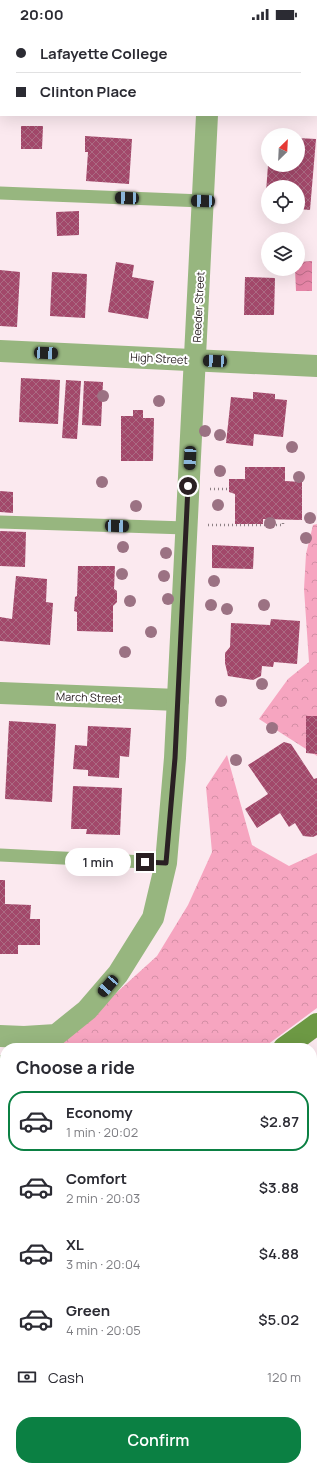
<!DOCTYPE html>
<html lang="en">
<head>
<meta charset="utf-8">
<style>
	body { margin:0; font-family:Manrope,sans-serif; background:#f2f2f3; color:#2b2b33; height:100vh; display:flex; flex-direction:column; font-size:15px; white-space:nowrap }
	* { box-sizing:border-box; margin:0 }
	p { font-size:13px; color:#7c7c81 }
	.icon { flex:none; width:22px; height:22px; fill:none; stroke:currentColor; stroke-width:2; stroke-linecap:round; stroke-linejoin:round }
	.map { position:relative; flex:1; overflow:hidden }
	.sheet { position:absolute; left:0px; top:1015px; width:317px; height:428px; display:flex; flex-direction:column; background:#fff; border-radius:16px 16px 0 0; box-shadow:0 4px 16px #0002 }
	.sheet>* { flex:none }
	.guide { position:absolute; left:0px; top:0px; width:317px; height:88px; box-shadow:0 4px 16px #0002; display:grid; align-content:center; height:88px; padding:0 16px; background:#fff }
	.needle { width:26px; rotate:24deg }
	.controls { position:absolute; left:261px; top:100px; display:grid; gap:8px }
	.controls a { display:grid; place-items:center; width:44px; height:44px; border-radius:50%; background:#fff; box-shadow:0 4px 16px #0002; font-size:20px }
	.end { position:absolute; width:18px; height:18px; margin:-9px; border:5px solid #2a2023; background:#fff; box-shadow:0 0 0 2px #fff }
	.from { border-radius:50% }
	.bubble { position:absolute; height:28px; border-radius:14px; background:#fff; box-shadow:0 4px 16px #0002; font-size:13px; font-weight:600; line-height:28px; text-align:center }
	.car { position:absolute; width:12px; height:24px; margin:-12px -6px; border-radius:5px; box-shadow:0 0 3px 1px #0007; background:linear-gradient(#222 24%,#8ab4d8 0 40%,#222 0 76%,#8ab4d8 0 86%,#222 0) }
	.guide b { display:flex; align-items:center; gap:14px; height:38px; font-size:15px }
	.guide b+b { border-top:1px solid #e1e1e2 }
	.guide i { width:10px; height:10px; background:#2b2b33 }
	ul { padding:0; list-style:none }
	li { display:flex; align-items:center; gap:12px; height:60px; margin:0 8px 6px; padding:0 8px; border:2px solid transparent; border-radius:16px }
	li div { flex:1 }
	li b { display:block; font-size:15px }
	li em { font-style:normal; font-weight:600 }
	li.current { border-color:#0b8043 }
	li>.icon { width:36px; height:36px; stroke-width:1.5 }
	h2 { padding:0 16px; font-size:18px; line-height:48px }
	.pay { display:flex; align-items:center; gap:10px; height:44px; padding:0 16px; font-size:15px }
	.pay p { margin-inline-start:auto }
	.action { display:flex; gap:8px; margin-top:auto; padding:8px 16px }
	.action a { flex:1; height:46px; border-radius:16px; background:#0b8043; color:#fff; font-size:16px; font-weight:600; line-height:46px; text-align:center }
	.status { display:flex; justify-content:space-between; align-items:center; height:28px; padding:0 20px; background:#fff; direction:ltr }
	.status svg { height:11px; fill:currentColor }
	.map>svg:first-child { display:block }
</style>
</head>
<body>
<div class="status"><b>20:00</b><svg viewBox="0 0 49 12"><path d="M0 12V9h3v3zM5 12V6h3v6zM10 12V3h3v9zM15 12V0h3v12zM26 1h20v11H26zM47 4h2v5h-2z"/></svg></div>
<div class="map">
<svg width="317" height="1443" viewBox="0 0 317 1443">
	<defs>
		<pattern id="forest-crowns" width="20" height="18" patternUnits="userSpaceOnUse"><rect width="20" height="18" fill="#f6a5c0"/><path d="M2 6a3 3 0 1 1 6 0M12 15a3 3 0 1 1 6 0" fill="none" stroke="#d38ea5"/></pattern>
		<pattern id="water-waves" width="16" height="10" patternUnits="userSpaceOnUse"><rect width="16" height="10" fill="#e584a6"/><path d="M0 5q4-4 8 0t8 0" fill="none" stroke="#ba6c87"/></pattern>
		<pattern id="building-cross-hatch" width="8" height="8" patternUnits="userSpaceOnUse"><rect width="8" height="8" fill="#a2486a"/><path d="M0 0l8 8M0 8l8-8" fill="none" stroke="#ab6b83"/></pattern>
	</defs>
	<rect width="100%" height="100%" fill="#fbe9ef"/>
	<g fill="url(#forest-crowns)">
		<path d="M317,496V728L259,691L288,651L309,634L304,561L306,526L313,497Z"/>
		<path d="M227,727L252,817L289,838L317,825V980L263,1020H41L94,985L157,928L188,877L212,824L206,759Z"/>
		<path d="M317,1041V1089L312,1093V1044Z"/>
		<path d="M5,1066V1202L0,1207V1073Z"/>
		<path d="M312,1254H317V1443H10L15,1438H312Z"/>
		<path d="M5,1272V1321L0,1326V1276Z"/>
	</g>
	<g fill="url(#water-waves)">
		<path d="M312,233V263H296L295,241H298V234Z"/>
		<path d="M317,1112V1288L312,1283V1115Z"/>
		<path d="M5,1331V1438H15L10,1443H0V1336Z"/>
	</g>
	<g fill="url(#building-cross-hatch)">
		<path d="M21,98H43L42,121H21Z"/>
		<path d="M85,108L132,111L129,156L86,153L88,124H85Z"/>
		<path d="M298,110L316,111L310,182L298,181V159H268V178H265L268,137H298Z"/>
		<path d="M79,183V207L57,208L56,184Z"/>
		<path d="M116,234L134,237L132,249L154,253L148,291L108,284Z"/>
		<path d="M0,242L20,244L17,299L0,298Z"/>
		<path d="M52,244L87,246L85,290L50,288Z"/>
		<path d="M245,249L275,250L274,287H244Z"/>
		<path d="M21,350L60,352L58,396L19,394Z"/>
		<path d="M66,352L81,353L77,411L62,410Z"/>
		<path d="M84,353L103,354L101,398L82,397Z"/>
		<path d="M253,364L275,366V371L287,372L283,409L254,406L253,418L226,415L231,369L253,371Z"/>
		<path d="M133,382H143V390H154L153,433H121V388H133Z"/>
		<path d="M245,439H285V453L302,454V492L263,491V496H235V466L229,464V451H245Z"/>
		<path d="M0,463L13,464V485L0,484Z"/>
		<path d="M0,503L26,504L25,539L0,538Z"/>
		<path d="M212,517L254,519L253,541L212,540Z"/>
		<path d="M78,538H115L114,561L117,563V574L113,578V604L77,603V584L74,583L75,569L77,568Z"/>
		<path d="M16,548L47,551L46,574L53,575L50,617L0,613V589L12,591Z"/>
		<path d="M271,591L300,593L297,636L274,634L273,639L262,638L261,648L253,652L228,648L225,635V625L230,619L231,595L270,597Z"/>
		<path d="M306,688H317V726L306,725Z"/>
		<path d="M9,693L56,696L52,774L5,771Z"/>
		<path d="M88,698L131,700L129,729L120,728L119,750L88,748V742L73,741L75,717L87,718Z"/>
		<path d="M284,714L291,716L314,751L317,750V807L313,809L303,808L295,795L289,799L280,785L257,800L245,781L268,766L248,737Z"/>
		<path d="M73,758L122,760L120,807L86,806L87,801H71Z"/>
		<path d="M0,852H5V876L31,877L30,891H40V917H18V926H0Z"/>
	</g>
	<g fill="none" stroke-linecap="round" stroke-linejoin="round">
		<g stroke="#8d8084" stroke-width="2.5" stroke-dasharray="1 3" stroke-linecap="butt">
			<path d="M210,461H229"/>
			<path d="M208,497H283V492"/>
		</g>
		<g stroke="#97b67f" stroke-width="13">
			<path d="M0,165L203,173"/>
			<path d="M0,494L186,500"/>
			<path d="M0,827L166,835"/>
		</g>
		<g stroke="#97b67f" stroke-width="22">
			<path d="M212,1V0"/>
			<path d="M0,323L317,338"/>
			<path d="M0,665L178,672"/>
			<path d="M0,1008L24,1009L56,1007L87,982L118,946L153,890L166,835L175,730L207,87"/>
			<path d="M0,1045L5,1037"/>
		</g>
		<g stroke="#6d9944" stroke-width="22">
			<path d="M284,1020L317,996"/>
			<path d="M0,1221L5,1217"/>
		</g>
	</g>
	<g fill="#9b7283">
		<circle cx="103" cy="368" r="6"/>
		<circle cx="159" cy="373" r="6"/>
		<circle cx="205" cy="403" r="6"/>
		<circle cx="220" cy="407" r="6"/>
		<circle cx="292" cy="419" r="6"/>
		<circle cx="220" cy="443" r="6"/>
		<circle cx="299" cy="449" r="6"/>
		<circle cx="102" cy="454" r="6"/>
		<circle cx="218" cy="477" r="6"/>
		<circle cx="136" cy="478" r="6"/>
		<circle cx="310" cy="490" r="6"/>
		<circle cx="270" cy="495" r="6"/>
		<circle cx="306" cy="510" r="6"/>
		<circle cx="123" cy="519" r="6"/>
		<circle cx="166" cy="525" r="6"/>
		<circle cx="122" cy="546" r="6"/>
		<circle cx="164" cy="548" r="6"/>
		<circle cx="214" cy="553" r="6"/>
		<circle cx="168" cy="571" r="6"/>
		<circle cx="130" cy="573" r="6"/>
		<circle cx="211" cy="577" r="6"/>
		<circle cx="264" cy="577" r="6"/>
		<circle cx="227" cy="581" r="6"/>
		<circle cx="151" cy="604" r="6"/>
		<circle cx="125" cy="624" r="6"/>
		<circle cx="262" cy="656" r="6"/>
		<circle cx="221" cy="673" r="6"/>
		<circle cx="272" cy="700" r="6"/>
		<circle cx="236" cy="732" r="6"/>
	</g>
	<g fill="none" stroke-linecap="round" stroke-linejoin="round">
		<path stroke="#2a2023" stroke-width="5" d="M145,834L166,835L175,730L188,458"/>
	</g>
	<g text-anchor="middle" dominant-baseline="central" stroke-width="4" stroke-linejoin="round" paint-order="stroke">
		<g font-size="11" fill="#2a2023" stroke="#fff">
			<text transform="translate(198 279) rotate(-87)">Reeder Street</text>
			<text transform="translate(159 330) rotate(3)">High Street</text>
			<text transform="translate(89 669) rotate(2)">March Street</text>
		</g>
	</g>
</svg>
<div class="controls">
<a><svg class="needle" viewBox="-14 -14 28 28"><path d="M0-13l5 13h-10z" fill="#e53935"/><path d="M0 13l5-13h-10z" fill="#7c7c81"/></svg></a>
<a><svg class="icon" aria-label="locate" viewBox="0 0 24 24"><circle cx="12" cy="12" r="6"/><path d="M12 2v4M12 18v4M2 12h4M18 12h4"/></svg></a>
<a><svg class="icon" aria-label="layers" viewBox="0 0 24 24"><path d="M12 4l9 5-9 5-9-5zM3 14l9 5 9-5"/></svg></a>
</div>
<i class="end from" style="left:188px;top:458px"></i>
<i class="end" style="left:145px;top:834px"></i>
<div class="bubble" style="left:65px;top:820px;width:66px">1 min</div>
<i class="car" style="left:127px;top:170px;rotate:272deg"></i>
<i class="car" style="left:203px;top:173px;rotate:272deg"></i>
<i class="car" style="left:46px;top:325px;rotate:93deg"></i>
<i class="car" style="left:215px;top:333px;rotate:273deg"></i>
<i class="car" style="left:190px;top:430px;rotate:183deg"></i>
<i class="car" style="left:117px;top:498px;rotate:92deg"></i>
<i class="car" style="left:108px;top:958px;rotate:221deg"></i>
<div class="guide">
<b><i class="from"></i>Lafayette College</b>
<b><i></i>Clinton Place</b>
</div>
<section class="sheet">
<h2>Choose a ride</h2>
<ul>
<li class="current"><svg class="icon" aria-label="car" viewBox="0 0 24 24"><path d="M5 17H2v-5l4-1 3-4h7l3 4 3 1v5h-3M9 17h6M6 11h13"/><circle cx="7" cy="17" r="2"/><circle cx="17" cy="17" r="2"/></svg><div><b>Economy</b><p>1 min · 20:02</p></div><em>$2.87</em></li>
<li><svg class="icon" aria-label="car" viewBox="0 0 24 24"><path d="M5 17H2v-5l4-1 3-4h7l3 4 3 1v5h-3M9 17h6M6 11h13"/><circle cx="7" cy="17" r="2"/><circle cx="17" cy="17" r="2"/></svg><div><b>Comfort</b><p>2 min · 20:03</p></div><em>$3.88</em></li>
<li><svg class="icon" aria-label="car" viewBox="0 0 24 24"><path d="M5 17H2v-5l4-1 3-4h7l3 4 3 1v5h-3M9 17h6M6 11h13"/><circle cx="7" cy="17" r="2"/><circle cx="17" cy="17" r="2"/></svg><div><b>XL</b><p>3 min · 20:04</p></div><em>$4.88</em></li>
<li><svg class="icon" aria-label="car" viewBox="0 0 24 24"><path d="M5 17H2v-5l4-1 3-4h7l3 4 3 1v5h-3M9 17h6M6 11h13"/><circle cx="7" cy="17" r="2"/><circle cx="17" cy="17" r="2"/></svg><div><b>Green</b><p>4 min · 20:05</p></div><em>$5.02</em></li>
</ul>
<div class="pay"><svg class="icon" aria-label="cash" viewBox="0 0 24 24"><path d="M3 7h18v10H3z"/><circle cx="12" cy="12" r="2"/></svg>Cash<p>120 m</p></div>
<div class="action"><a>Confirm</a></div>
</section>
</div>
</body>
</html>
